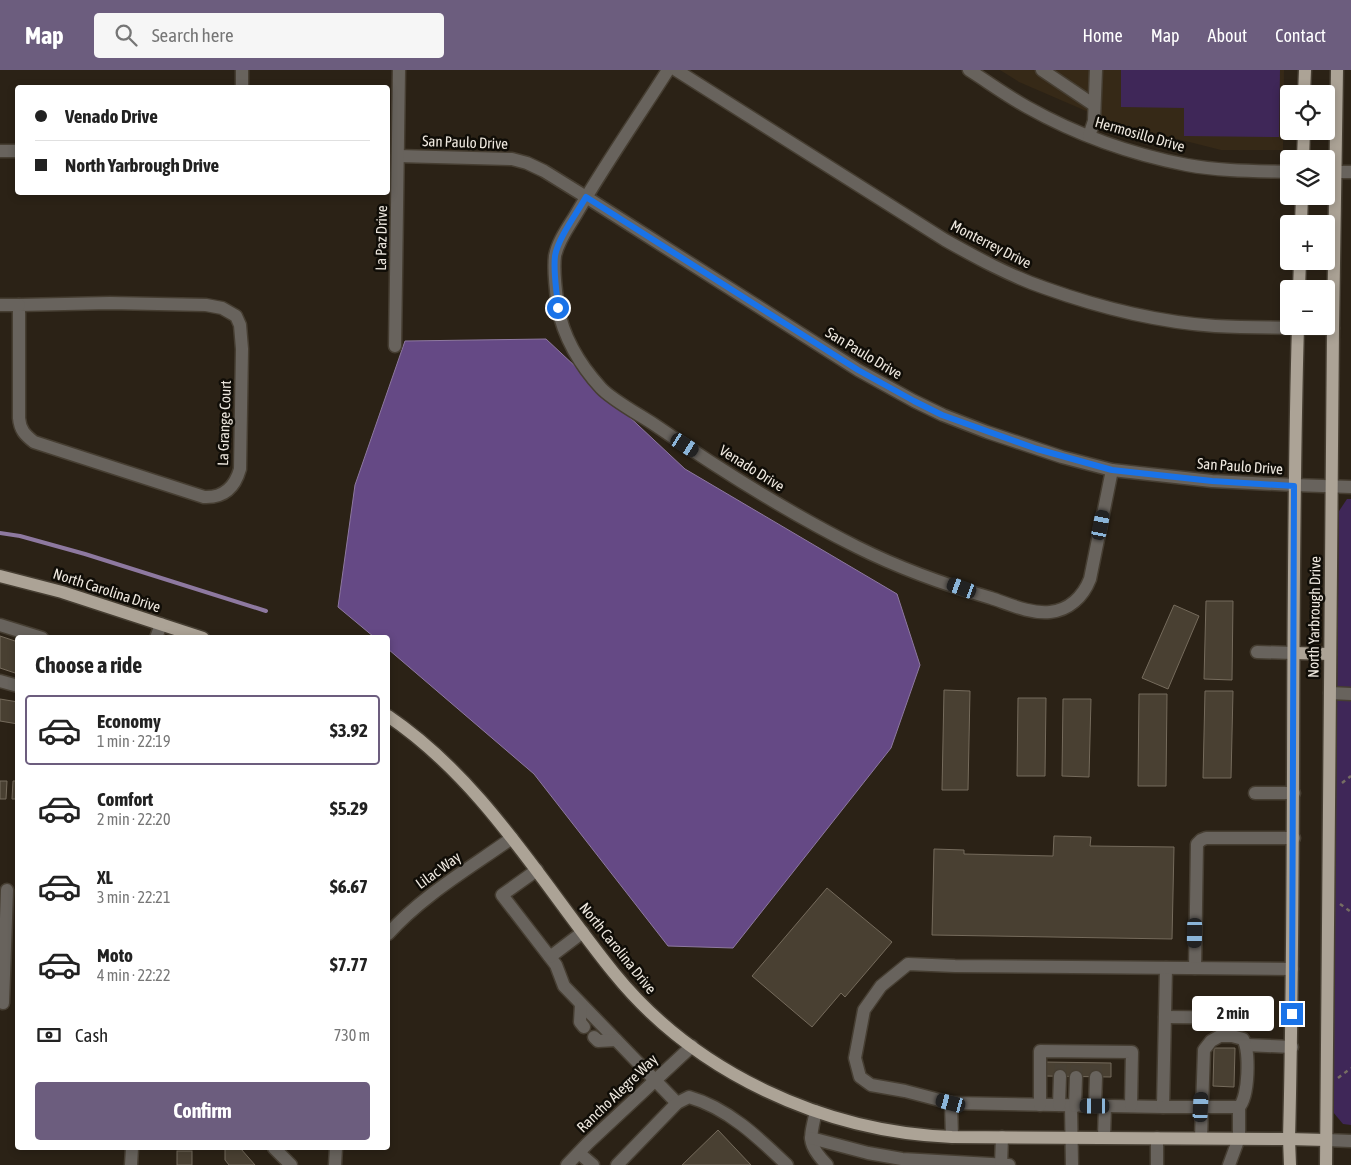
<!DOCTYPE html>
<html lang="en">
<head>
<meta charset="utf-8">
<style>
	body { margin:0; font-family:"Asap Condensed",sans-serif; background:#f6f6f6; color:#222; height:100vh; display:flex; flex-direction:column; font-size:19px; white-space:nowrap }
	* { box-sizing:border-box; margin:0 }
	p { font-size:16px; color:#767676 }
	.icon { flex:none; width:28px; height:28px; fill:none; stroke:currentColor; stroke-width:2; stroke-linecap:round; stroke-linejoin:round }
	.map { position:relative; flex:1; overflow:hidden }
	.side { position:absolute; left:15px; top:565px; width:375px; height:515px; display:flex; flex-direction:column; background:#fff; border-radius:5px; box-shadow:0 2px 8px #0003 }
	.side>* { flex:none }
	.hud { position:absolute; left:15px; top:15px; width:375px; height:110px; border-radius:5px; box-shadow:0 2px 8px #0003; display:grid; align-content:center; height:110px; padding:0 20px; background:#fff }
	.controls { position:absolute; left:1280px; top:15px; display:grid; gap:10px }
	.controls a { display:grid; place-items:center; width:55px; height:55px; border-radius:5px; background:#fff; box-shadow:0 2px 8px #0003; font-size:25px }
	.end { position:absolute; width:22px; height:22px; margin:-11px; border:6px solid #1a73e8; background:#fff; box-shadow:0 0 0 2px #fff }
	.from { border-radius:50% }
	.bubble { position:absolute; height:35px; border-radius:5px; background:#fff; box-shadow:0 2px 8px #0003; font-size:16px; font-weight:700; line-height:35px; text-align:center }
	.car { position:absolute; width:15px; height:30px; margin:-15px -8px; border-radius:6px; box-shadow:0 0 4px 1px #0007; background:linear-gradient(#222 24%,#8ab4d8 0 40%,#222 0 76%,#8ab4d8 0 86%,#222 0) }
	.hud b { display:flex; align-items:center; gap:18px; height:48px; font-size:19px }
	.hud b+b { border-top:1px solid #e0e0e0 }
	.hud i { width:12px; height:12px; background:#222 }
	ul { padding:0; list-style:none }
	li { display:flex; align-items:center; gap:15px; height:70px; margin:0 10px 8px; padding:0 10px; border:2px solid transparent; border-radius:5px }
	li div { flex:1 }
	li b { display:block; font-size:19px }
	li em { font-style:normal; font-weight:700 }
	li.current { border-color:#6c5d7e }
	li>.icon { width:45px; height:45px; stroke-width:1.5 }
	h2 { padding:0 20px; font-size:22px; line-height:60px }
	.pay { display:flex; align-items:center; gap:12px; height:55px; padding:0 20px; font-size:19px }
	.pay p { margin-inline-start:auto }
	.button { display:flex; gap:10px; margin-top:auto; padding:10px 20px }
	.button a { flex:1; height:58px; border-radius:5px; background:#6c5d7e; color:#fff; font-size:20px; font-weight:700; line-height:58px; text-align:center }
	header { display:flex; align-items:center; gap:30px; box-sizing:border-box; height:70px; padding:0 25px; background:#6c5d7e; color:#fff }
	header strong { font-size:24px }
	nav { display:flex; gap:28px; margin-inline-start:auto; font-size:18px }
	.search { width:350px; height:45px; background:#f6f6f6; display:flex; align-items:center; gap:12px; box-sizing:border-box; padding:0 18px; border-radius:5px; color:#767676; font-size:19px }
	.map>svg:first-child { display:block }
</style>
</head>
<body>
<header>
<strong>Map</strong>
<div class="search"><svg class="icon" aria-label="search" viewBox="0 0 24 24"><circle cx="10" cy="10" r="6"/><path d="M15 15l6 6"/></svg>Search here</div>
<nav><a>Home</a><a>Map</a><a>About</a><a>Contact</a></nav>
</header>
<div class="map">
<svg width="1351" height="1095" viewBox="0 0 1351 1095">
	<rect width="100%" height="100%" fill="#2b2216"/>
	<path fill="#362917" d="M1000,0H1284L1283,80H1221L1114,53L1019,12Z"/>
	<g fill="#3f2758">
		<path d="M1121,0H1280L1279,67L1184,66V38L1121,37Z"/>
		<path d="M1347,429H1351V1055L1343,1054L1333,1042L1339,441Z"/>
	</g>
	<path fill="#654985" stroke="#8e79a0" d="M546,269L685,399L897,524L920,595L891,678L733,878L668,876L534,704L388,579V568L374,567L338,537L355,415L405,271Z"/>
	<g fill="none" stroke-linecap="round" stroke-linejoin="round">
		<path stroke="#8e79a0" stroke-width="4" d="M0,463L20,466L85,484L266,541"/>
	</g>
	<g fill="#494032" stroke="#756b5c">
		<path d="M1206,531H1233L1232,610L1204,609Z"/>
		<path d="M1174,535L1199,546L1168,619L1142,608Z"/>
		<path d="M0,566L18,572V604L0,598Z"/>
		<path d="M944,620L970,621L968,720H942Z"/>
		<path d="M1205,621H1233L1231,708H1203Z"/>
		<path d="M1139,624H1167L1166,716H1138Z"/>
		<path d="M1018,628H1046L1045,706H1017Z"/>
		<path d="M0,629L18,632V654L0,651Z"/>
		<path d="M1063,629H1091L1089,707L1062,706Z"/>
		<path d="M0,711H7L6,729H0Z"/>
		<path d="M13,711H18V729H12Z"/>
		<path d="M1054,766L1091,767L1090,776L1174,777L1172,869L932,865L934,779L964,780V784L1053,786Z"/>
		<path d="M827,818L892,872L845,927L841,923L812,957L752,906Z"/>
		<path d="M1214,978H1235L1234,1017L1213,1016Z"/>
		<path d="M1044,992L1111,993V1007L1044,1006Z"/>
		<path d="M718,1060L751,1095H682Z"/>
		<path d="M225,1079H241L255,1095H229L225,1090Z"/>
		<rect x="177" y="1081" width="15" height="14"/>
	</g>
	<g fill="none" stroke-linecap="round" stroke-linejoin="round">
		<g stroke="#484034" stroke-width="12" stroke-dasharray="12 6" stroke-linecap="butt">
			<path d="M1060,1006L1061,992"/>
			<path d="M1076,1007L1077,992"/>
			<path d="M1096,1007V993"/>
		</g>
		<defs>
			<g id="minor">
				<path d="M242,0V18"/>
				<path d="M668,0C638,47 606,93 578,141C570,155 558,170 555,186C553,202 556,222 558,237C563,267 581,296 601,318C612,330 640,345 655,355C719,399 787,442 857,477C899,498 946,515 991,528C1009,534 1030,544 1050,542C1069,540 1083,527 1090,509L1112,400"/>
				<path d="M676,0L945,170C977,188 1010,206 1045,218C1098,237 1158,252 1215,256C1254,258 1294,258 1333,258"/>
				<path d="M969,0C988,12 1007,26 1027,37C1077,65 1130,84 1187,95C1220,101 1255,101 1289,102"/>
				<path d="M1042,0L1094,35"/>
				<path d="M1089,66L1094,51L1096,0"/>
				<path d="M0,81H18"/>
				<path d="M398,86L512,89L527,93L544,101L586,127L858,300L914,331L943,345L987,362L1062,387L1112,400L1212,411L1294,415L1351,417"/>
				<path d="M1326,102H1351"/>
				<path d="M110,233L206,235L222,238L236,246L240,255L242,279L240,399C235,417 224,428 204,427L34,372C25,365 20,360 19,348V235Z"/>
				<path d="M0,235H19"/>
				<path d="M395,276L399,0"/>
				<path d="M0,555L42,568"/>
				<path d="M156,568L161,554"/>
				<path d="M1257,582L1294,583"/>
				<path d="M0,611L18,616"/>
				<path d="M1330,623L1351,624"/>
				<path d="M1255,723H1294"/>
				<path d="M537,800L502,825L556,895L564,916L677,1033"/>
				<path d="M388,864C423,825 470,798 512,768"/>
				<path d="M550,887L583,862"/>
				<path d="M1195,898L1197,774L1201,770L1206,768H1294"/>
				<path d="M3,933L7,820"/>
				<path d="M581,934L580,952L584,957"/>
				<path d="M1165,947L1264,948"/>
				<path d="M594,967L598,971L616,970"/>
				<path d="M1246,975L1292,977"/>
				<path d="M951,1033L1163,1037L1166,898"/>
				<path d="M1040,1035V981L1132,982L1131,1036"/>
				<path d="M1059,1035L1060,1006"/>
				<path d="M1071,1036L1072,1095"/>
				<path d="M1075,1036L1076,1007"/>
				<path d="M1095,1036L1096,1007"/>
				<path d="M1163,1037H1239C1249,1027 1250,981 1243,969L1232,966H1220L1211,971L1204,980L1201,1068"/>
				<path d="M816,1041C810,1069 806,1073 827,1095"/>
				<path d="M952,1067L951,1033L905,1021L871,1015L860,1007L855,988L864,940L881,916L908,894L955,896L1292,899"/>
				<path d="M1104,1067L1105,1036"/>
				<path d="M811,1068L868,1083L902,1089L1009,1095"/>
				<path d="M1326,1070L1351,1071"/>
				<path d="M274,1078L291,1095"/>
				<path d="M579,1083L593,1095"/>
				<path d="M131,1095L132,1078"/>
				<path d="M335,1095L336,1078"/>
				<path d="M567,1095L588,1073L692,976"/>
				<path d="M617,1095L677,1033L689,1027C728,1038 759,1068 787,1095"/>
				<path d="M1001,1095L1002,1067"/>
				<path d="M1157,1095V1068"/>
				<path d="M1229,1095L1239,1068V1037"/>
			</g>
			<g id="major">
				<path d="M1304,24L1305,0"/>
				<path d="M1303,89L1304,61"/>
				<path d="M1301,154L1302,126"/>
				<path d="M1299,219L1300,191"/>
				<path d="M0,506L62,522L203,568"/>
				<path d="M1294,583L1330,584"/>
				<path d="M388,646C484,711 542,814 614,903C695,1003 824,1062 952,1067L1289,1069L1326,1070"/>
				<path d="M1290,1095L1289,1069C1296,798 1290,527 1298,256"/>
				<path d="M1326,1095L1333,258L1337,0"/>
			</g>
		</defs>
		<use href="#minor" stroke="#463e32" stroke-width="15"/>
		<use href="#major" stroke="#463e32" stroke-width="15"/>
		<g stroke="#766e63" stroke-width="2.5" stroke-dasharray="4 4" stroke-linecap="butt">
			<path d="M1342,713L1351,706"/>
			<path d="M1340,834L1351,842"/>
			<path d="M1338,1008L1351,998"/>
		</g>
		<use href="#minor" stroke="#68635d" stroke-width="12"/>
		<use href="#major" stroke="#aca396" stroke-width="12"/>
	</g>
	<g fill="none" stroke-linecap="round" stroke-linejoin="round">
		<path stroke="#1a73e8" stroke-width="6" d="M558,238C557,221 553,203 555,186C558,168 577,143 586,127L858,300L914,331L942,345L1037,379L1112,400L1212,411L1294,416L1292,944"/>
	</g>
	<g text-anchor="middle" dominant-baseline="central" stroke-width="5" stroke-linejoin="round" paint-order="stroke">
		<g font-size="15" fill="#eee8df" stroke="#100d07">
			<text transform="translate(1140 64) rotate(16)">Hermosillo Drive</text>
			<text transform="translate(465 72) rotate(2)">San Paulo Drive</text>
			<text transform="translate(381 168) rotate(-89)">La Paz Drive</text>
			<text transform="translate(991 174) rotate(27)">Monterrey Drive</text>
			<text transform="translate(864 283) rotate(31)">San Paulo Drive</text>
			<text transform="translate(224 353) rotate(-88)">La Grange Court</text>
			<text transform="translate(1240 396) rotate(4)">San Paulo Drive</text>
			<text transform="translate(752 398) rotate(32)">Venado Drive</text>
			<text transform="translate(107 520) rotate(18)">North Carolina Drive</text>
			<text transform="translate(1314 547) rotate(-89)">North Yarbrough Drive</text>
			<text transform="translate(438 800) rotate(-36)">Lilac Way</text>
			<text transform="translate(618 878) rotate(51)">North Carolina Drive</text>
			<text transform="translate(617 1023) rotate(-44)">Rancho Alegre Way</text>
		</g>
	</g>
</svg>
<div class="controls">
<a><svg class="icon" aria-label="locate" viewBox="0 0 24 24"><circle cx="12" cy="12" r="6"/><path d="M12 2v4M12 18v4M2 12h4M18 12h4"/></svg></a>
<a><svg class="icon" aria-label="layers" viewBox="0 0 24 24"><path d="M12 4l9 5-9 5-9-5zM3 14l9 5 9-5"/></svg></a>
<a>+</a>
<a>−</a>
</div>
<i class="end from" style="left:558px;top:238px"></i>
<i class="end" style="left:1292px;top:944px"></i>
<div class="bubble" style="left:1192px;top:926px;width:82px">2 min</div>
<i class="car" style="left:685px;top:375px;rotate:123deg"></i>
<i class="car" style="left:1101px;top:455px;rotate:11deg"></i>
<i class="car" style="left:962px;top:518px;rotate:290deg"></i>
<i class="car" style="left:1195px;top:863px;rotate:181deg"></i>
<i class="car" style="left:951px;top:1033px;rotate:285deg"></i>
<i class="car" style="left:1095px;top:1036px;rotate:270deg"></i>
<i class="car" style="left:1201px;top:1037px;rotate:3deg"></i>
<div class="hud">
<b><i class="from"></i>Venado Drive</b>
<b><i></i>North Yarbrough Drive</b>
</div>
<section class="side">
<h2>Choose a ride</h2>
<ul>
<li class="current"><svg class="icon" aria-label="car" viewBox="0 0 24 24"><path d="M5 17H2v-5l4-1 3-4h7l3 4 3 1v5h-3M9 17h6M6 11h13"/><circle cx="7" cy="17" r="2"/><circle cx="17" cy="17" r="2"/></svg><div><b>Economy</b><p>1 min · 22:19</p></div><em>$3.92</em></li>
<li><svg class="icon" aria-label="car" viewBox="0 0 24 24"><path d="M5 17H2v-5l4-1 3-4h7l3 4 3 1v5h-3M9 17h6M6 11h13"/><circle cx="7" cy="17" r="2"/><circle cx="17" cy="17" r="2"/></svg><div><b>Comfort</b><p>2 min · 22:20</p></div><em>$5.29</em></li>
<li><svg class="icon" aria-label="car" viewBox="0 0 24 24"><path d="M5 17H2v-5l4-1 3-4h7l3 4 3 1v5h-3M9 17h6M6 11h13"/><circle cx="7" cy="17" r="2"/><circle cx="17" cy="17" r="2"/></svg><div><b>XL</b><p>3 min · 22:21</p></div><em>$6.67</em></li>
<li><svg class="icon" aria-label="car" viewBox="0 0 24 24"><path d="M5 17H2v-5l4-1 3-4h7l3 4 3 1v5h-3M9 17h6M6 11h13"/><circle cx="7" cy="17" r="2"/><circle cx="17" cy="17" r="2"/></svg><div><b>Moto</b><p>4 min · 22:22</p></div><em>$7.77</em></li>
</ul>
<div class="pay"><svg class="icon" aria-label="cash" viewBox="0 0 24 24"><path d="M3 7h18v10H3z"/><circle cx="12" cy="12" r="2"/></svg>Cash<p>730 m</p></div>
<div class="button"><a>Confirm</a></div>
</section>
</div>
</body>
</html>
